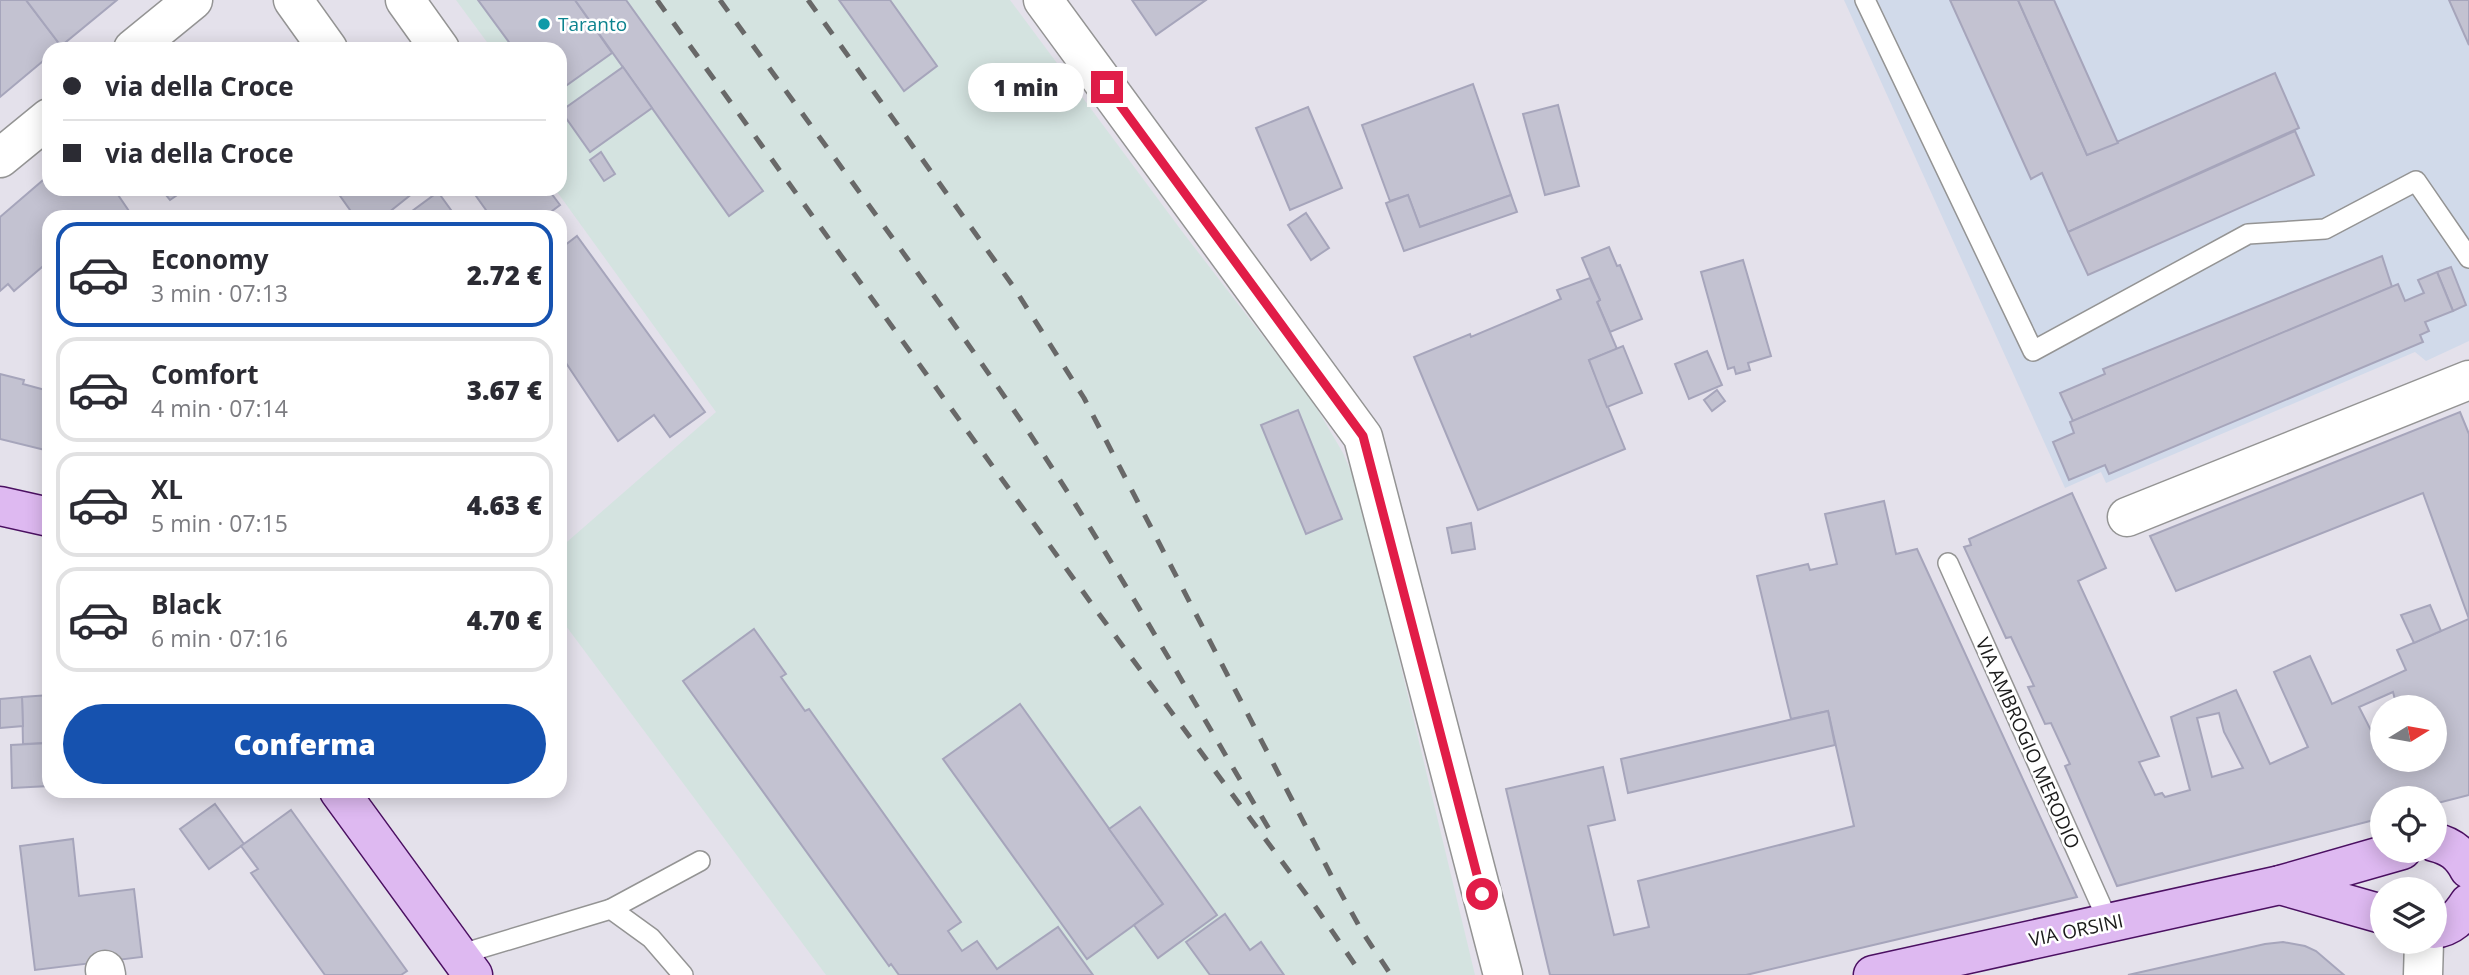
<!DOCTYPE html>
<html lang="it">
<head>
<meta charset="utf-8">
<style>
	body { margin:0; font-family:"Open Sans",sans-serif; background:#f2f2f3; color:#2b2b33; height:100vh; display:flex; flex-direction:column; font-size:26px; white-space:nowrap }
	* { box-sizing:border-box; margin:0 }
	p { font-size:23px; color:#7c7c81 }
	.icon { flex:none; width:38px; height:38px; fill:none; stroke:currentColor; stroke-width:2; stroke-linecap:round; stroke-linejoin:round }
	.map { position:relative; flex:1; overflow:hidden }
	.drawer { position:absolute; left:42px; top:210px; width:525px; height:588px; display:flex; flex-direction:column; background:#fff; border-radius:21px; box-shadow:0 4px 18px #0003 }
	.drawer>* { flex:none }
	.banner { position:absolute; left:42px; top:42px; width:525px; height:154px; border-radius:21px; box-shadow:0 4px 18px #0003; display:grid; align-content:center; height:154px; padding:0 21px; background:#fff }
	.needle { width:46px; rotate:79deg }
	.controls { position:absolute; left:2370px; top:695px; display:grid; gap:14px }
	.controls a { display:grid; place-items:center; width:77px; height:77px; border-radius:50%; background:#fff; box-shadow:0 4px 18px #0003; font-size:35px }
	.end { position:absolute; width:32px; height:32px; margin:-16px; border:9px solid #e11d48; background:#fff; box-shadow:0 0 0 4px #fff }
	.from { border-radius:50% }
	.bubble { position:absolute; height:49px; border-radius:24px; background:#fff; box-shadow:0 4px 18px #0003; font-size:23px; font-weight:800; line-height:49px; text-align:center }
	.banner b { display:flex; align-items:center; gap:24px; height:66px; font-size:26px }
	.banner b+b { border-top:2px solid #e1e1e2 }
	.banner i { width:18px; height:18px; background:#2b2b33 }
	ul { padding:12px 0 0; list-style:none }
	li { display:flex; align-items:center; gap:21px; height:105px; margin:0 14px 10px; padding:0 7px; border:4px solid #e1e1e2; border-radius:21px }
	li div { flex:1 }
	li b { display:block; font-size:26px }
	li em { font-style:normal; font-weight:800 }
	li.on { border-color:#1652af }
	li>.icon { width:63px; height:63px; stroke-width:1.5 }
	.action { display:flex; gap:14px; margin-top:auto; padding:14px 21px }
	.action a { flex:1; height:80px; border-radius:42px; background:#1652af; color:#fff; font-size:28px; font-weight:800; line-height:80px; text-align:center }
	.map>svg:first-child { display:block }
</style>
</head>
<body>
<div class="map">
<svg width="2469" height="975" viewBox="0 0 2469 975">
	<rect width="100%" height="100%" fill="#e4e1eb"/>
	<path fill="#d1daea" d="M1844,0H2469V341L2426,361L2415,352L2106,483L2101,472L2065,488Z"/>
	<path fill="#d4e3e0" d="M456,0H1010L1181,230L1312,400L1343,453L1355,481L1364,513L1475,975H826L560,618V548L716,412L555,189H560V49H492Z"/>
	<g fill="#c3c2d1" stroke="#a6a5bb" stroke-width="2" fill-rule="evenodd">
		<path d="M0,0H26L61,46L57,49H49V56L0,97Z"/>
		<path d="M26,0H117L61,46Z"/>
		<path d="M478,0H575L612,53L560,90V49H514Z"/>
		<path d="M575,0H626L763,191L729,216Z"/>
		<path d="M839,0H890L937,66L904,91Z"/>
		<path d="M1132,0H1206L1156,35Z"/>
		<path d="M1950,0H2018L2087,155L2275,73L2299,128L2068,232L2042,173L2031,179Z"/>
		<path d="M2018,0H2054L2118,143L2087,155Z"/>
		<path d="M2449,0H2469V45Z"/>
		<path d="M623,67L652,108L590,152L561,111Z"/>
		<path d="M1473,84L1511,195L1420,227L1408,195L1390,201L1362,125Z"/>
		<path d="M1558,105L1579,186L1545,195L1523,114Z"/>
		<path d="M1308,107L1342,188L1290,210L1256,128Z"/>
		<path d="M2295,131L2314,175L2088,275L2068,232Z"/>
		<path d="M601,152L615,174L604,181L590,160Z"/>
		<path d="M49,175V189H114L133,217H95L93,214L90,217H49V261L14,291L8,284L0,291V217Z"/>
		<path d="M161,189H186L170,200Z"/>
		<path d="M344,189H418L383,217H355L338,193Z"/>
		<path d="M471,189H548L560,205L544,217H491Z"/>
		<path d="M438,192L456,217H404Z"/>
		<path d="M1408,195L1420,227L1511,195L1517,212L1404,251L1386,203Z"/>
		<path d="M1306,213L1329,248L1311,260L1288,225Z"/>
		<path d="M577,236L705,412L670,437L654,415L618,441L560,354V249Z"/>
		<path d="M1609,247L1617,266L1620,265L1642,319L1610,332L1597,302L1600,300L1582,258Z"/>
		<path d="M2382,256L2392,287L2073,421L2060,393L2105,374L2103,369Z"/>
		<path d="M1743,260L1771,356L1748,363L1750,370L1736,374L1734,367L1728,369L1701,272Z"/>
		<path d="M2451,267L2466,305L2453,311L2437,272Z"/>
		<path d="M2437,272L2453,311L2425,322L2429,331L2420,335L2423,342L2109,474L2105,465L2069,480L2053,442L2074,433L2070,422L2398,284L2405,301L2424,293L2418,280Z"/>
		<path d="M1590,278L1600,300L1597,302L1617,349L1589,360L1625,449L1478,510L1414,357L1470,334L1471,337L1561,299L1557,290Z"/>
		<path d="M1623,346L1642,393L1607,407L1589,360Z"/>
		<path d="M1707,351L1722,385L1689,399L1675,364Z"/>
		<path d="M0,374L24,380L23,384L49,391V451L0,439Z"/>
		<path d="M1717,390L1725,401L1712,411L1704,400Z"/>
		<path d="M1298,410L1342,519L1306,534L1261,425Z"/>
		<path d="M2460,412L2469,434V795L2434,804V798H2382V818L2117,886L2065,766L2070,764L2051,723L2045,724L2028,687L2034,686L2011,637L2006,638L1964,547L1971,545L1969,539L2072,493L2106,568L2078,581L2159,756L2139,762L2155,795L2162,793L2165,797L2190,790L2171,717L2236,690L2270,764L2308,747L2274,672L2310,656L2332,704L2406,670L2397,650L2469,619L2423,493L2176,591L2150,536ZM2393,692L2397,707H2434V760H2382V752L2359,707ZM2219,713L2224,732L2243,768L2212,777L2197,718Z"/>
		<path d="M1884,501L1896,554L1917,549L2077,897L1746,975H1550L1506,789L1603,767L1615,820L1588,826L1614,935L1649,927L1638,881L1854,826L1828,711L1791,719L1757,576L1808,564L1810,570L1837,564L1825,514Z"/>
		<path d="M1471,523L1475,549L1452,553L1447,528Z"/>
		<path d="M2430,605L2441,631L2414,643L2401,615Z"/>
		<path d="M754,629L786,674L781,677L805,711L809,709L961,922L948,931L962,951L977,941L997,969L1058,927L1093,975H899L891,964L889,966L683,681Z"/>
		<path d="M49,695V743L23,744L22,697Z"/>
		<path d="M22,697L23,726L0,728V699Z"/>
		<path d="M1020,704L1163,904L1087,959L943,759Z"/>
		<path d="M1828,711L1835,745L1628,793L1621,759Z"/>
		<path d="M49,743V786L12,788L11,745Z"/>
		<path d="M215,804L244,844L209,869L180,829Z"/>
		<path d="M1140,807L1217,915L1158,958L1134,925L1163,904L1109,829Z"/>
		<path d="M291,810L407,971L401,975H325L251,873L258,869L241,846Z"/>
		<path d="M73,839L79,896L134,889L142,957L35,970L20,846Z"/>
		<path d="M1225,914L1250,950L1261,942L1284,975H1210L1186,942Z"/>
		<path d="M2283,942L2305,946L2316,951L2344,975H2128L2265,944Z"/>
	</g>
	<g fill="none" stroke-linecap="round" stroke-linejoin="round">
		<defs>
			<g id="service">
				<path d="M1865,0L2033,351L2248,234L2325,229L2416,181L2469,258"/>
				<path d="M1948,563L2109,923"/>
				<path d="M611,909L700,861"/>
				<path d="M458,955L611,909L651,938L683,975"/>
			</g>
			<g id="minor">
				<path d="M293,0L328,49"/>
				<path d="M405,0L440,49"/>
				<path d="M1043,0L1363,437L1503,975"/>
				<path d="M133,49L193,0"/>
				<path d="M0,158L49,118"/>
				<path d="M2127,517L2469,380"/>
				<path d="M105,970L106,975"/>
				<path d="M2423,975L2424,942"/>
			</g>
			<g id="secondary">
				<path d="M0,506L49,517"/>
				<path d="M339,791L473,975"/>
				<path d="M2434,842C2451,846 2461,854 2469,869"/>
				<path d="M2280,885L2382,914"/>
				<path d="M2434,929C2451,927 2460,917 2469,903"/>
				<path d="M1873,975L2280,885L2402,850"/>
			</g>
		</defs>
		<use href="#service" stroke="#949494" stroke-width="22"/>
		<use href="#minor" stroke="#949494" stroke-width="41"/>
		<use href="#secondary" stroke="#4b1062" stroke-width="41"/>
		<use href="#service" stroke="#fff" stroke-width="19"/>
		<use href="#minor" stroke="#fff" stroke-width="38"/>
		<use href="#secondary" stroke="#deb9f1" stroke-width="38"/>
		<g stroke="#686868" stroke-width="5" stroke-dasharray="14 14" stroke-linecap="butt">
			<path d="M657,0L1099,614L1317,909L1362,975"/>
			<path d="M720,0C823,143 929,285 1028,431C1115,562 1192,699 1272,834"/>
			<path d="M808,0L1013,286L1084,398L1332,877L1363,933L1391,975"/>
		</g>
	</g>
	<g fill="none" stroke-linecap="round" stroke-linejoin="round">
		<path stroke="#e11d48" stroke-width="9" d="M1107,87L1363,436L1482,894"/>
	</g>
	<circle fill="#0f9aa8" stroke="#fff" stroke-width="2.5" cx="544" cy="24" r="7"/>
	<g text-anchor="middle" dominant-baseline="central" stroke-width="5" stroke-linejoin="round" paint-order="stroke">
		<g font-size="19" fill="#0d838f" stroke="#fff" text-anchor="start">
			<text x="558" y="24">Taranto</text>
		</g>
		<g font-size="19" fill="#1a1a1a" stroke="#fff">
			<text transform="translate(2028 743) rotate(66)">VIA AMBROGIO MERODIO</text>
			<text transform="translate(2076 930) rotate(-12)">VIA ORSINI</text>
		</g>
	</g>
</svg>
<div class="controls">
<a><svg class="needle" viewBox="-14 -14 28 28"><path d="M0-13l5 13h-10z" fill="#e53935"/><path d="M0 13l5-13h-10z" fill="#7c7c81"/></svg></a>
<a><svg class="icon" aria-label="locate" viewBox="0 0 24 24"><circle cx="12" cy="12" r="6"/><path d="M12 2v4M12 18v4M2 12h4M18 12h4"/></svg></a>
<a><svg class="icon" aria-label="layers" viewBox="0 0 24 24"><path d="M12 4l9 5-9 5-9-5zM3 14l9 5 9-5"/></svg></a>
</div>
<i class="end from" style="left:1482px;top:894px"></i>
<i class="end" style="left:1107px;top:87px"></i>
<div class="bubble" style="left:968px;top:63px;width:116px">1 min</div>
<div class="banner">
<b><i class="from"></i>via della Croce</b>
<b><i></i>via della Croce</b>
</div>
<section class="drawer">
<ul>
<li class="on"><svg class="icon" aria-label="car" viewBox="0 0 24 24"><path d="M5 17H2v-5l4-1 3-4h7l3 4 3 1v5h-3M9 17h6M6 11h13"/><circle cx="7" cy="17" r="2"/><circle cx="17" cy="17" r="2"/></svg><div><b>Economy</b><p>3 min · 07:13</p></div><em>2.72 €</em></li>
<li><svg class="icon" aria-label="car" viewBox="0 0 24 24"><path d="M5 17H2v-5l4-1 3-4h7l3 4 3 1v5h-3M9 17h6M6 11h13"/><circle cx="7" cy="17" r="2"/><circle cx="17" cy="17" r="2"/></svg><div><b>Comfort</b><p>4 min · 07:14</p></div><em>3.67 €</em></li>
<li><svg class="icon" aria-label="car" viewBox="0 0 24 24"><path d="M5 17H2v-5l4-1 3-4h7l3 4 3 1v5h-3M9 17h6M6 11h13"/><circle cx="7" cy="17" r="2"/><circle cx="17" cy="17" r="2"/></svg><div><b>XL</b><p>5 min · 07:15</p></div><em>4.63 €</em></li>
<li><svg class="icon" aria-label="car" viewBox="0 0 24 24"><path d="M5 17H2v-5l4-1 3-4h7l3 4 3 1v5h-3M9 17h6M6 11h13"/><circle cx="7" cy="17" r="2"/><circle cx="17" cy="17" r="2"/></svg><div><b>Black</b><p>6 min · 07:16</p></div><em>4.70 €</em></li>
</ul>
<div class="action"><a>Conferma</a></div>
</section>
</div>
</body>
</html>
